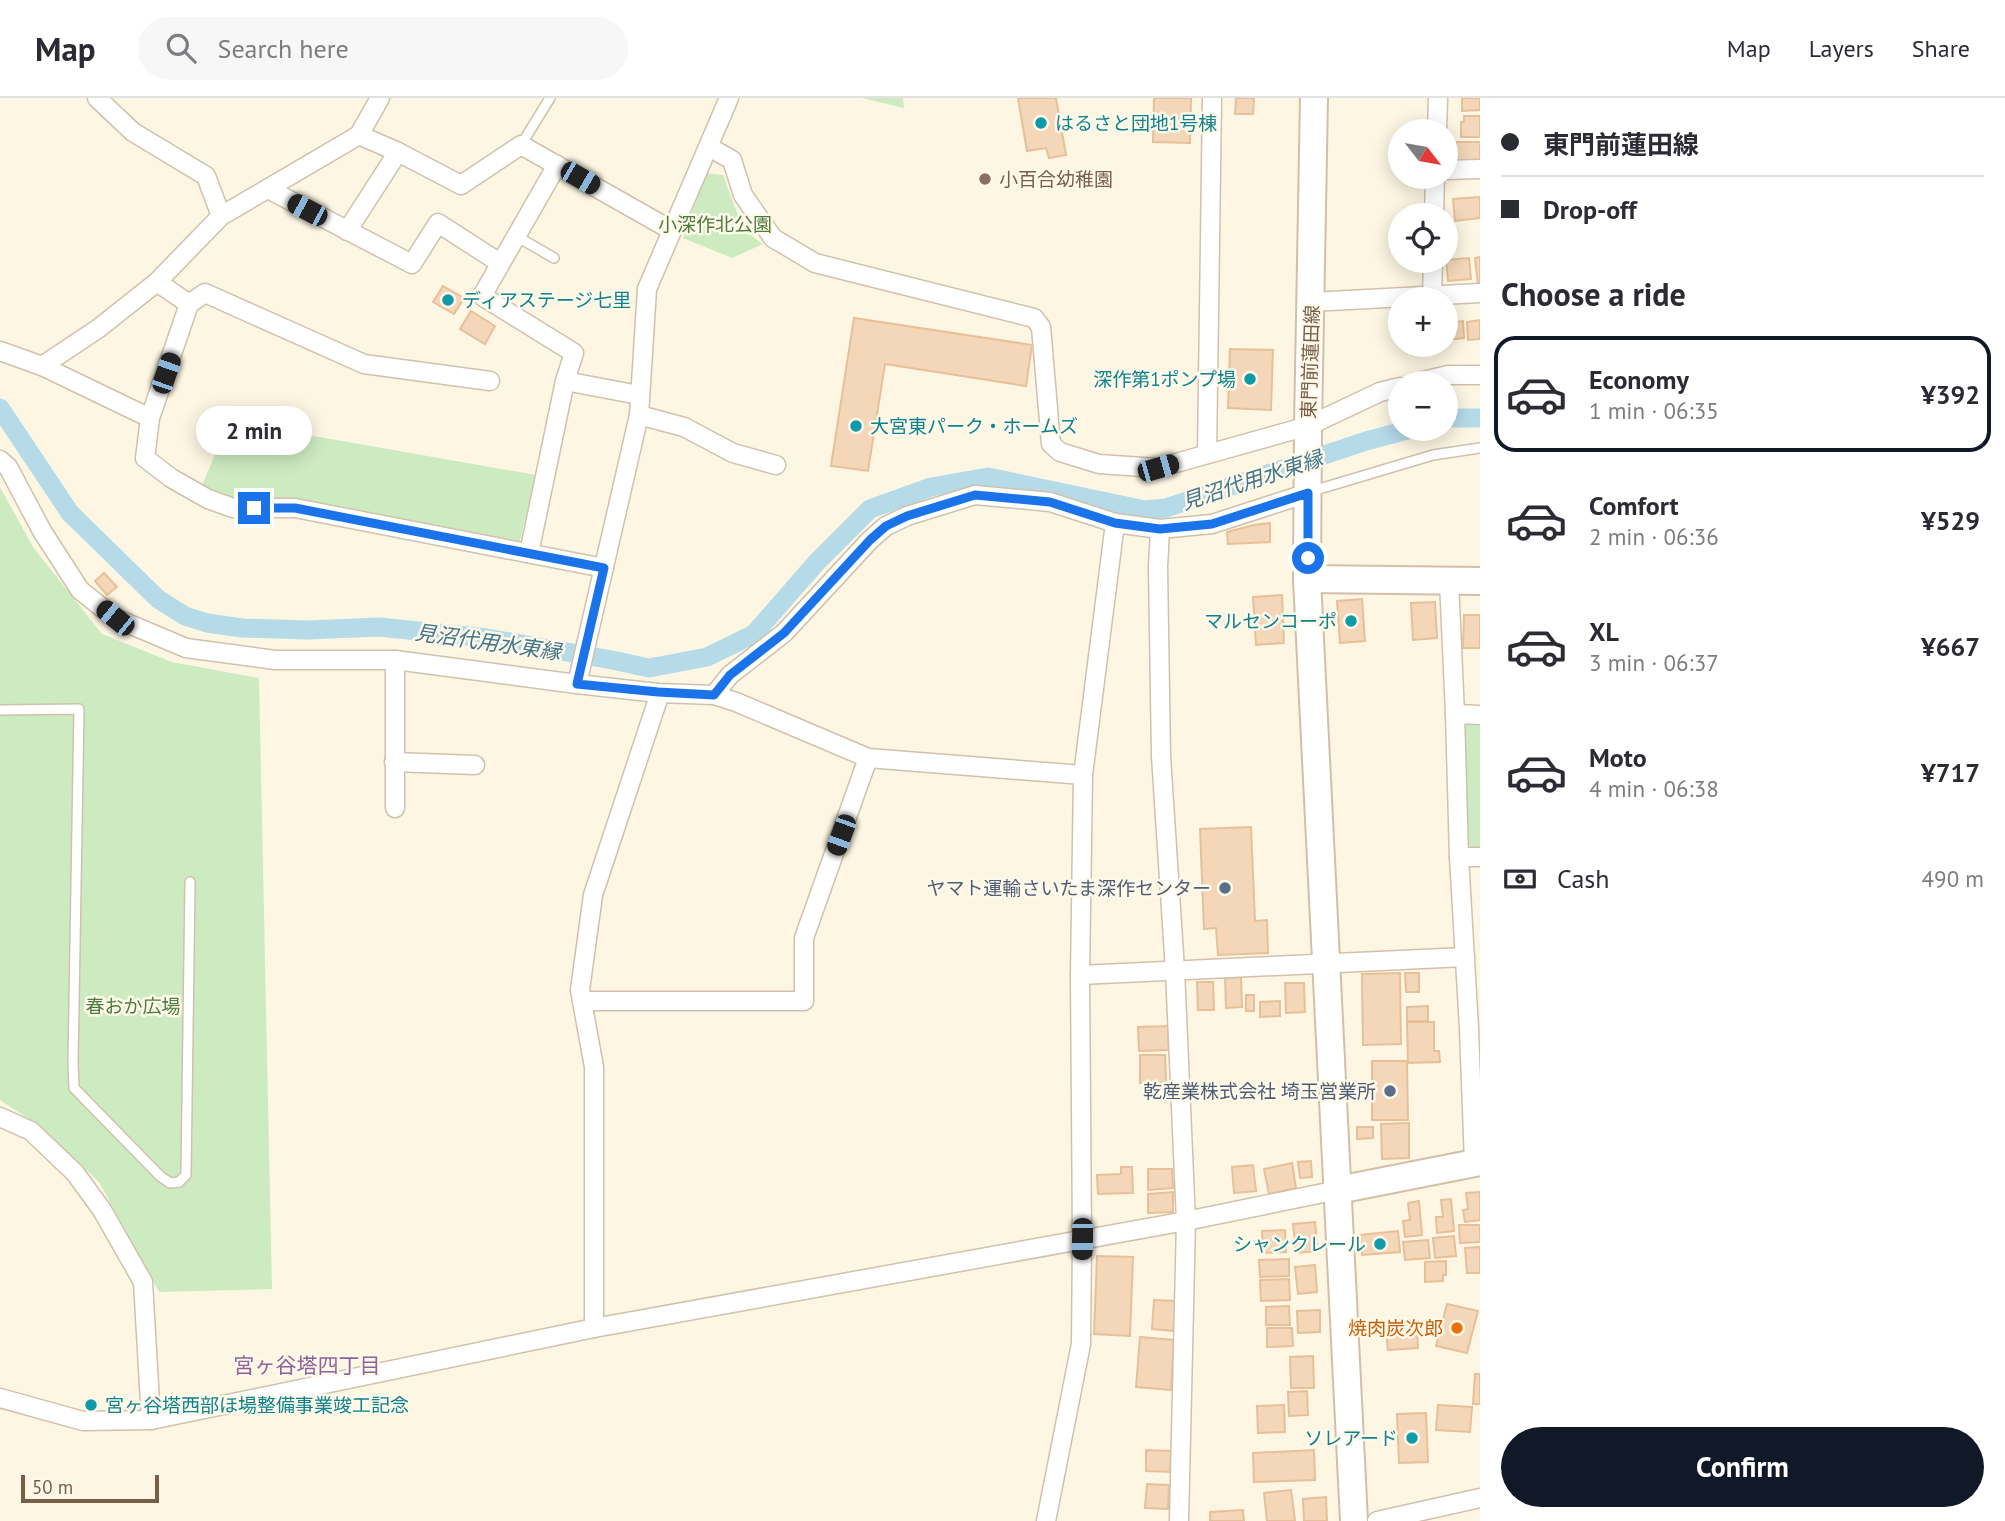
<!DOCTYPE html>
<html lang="en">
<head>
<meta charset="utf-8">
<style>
	body { margin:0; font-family:"PT Sans","Noto Sans JP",sans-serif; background:#f7f7f7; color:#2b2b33; height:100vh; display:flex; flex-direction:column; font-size:26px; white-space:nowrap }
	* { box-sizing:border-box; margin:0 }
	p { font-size:23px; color:#7c7c81 }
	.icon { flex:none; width:38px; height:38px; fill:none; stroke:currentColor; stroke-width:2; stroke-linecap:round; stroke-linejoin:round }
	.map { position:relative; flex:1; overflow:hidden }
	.panel { display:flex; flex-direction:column; background:#fff; width:525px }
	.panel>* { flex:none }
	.guide { display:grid; align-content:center; height:154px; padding:0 21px; background:#fff }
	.needle { width:46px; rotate:121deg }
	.controls { position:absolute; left:1388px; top:21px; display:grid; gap:14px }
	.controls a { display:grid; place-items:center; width:70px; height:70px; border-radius:50%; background:#fff; box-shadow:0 4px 18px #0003; font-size:35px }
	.scale { position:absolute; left:21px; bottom:18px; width:138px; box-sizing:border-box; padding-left:7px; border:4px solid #765e48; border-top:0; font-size:19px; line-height:24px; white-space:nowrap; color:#765e48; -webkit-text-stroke:5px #fff9ea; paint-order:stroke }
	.end { position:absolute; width:32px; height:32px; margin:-16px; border:9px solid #1a73e8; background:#fff; box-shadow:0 0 0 4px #fff }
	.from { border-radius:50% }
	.bubble { position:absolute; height:49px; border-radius:24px; background:#fff; box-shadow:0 4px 18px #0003; font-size:23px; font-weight:800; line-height:49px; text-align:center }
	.car { position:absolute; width:21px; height:42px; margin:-21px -10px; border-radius:9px; box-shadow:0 0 5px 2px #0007; background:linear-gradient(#222 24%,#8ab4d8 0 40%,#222 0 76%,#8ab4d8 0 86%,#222 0) }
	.guide b { display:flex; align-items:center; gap:24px; height:66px; font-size:26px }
	.guide b+b { border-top:2px solid #e1e1e2 }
	.guide i { width:18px; height:18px; background:#2b2b33 }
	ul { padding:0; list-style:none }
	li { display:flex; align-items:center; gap:21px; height:116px; margin:0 14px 10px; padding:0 7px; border:4px solid transparent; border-radius:21px }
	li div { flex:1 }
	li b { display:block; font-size:26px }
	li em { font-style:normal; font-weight:800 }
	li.on { border-color:#111827 }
	li>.icon { width:63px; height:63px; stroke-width:1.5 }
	h2 { padding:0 21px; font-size:32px; line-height:84px }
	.pay { display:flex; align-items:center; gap:18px; height:77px; padding:0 21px; font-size:26px }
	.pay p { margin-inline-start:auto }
	.button { display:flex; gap:14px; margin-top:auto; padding:14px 21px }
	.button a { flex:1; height:80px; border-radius:42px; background:#111827; color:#fff; font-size:28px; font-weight:800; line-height:80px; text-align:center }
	header { display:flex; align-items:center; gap:42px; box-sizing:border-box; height:98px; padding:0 35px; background:#fff; border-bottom:2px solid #e1e1e2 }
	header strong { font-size:33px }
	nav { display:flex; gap:38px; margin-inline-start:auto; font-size:24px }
	.search { width:490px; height:63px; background:#f7f7f7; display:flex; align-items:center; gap:18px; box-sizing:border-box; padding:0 24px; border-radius:38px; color:#7c7c81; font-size:26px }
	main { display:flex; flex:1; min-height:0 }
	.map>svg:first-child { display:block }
</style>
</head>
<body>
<header>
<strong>Map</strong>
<div class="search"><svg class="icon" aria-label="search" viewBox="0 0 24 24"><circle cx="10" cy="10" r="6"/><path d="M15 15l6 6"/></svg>Search here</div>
<nav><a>Map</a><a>Layers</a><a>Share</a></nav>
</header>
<main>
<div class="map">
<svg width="1480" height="1423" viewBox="0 0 1480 1423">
	<rect width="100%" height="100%" fill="#fdf6e3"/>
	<g fill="#cdebc1">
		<path d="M862,0H903L904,10Z"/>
		<path d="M706,75L723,77C733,101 739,133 763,146L732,160L683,140Z"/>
		<path d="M229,323L536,377L519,446L284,400L278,409L198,397Z"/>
		<path d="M0,389L33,449L102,536L172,564L259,580L272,1191L159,1194L99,1084L38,1027L0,1002Z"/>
		<path d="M1469,624H1480V755H1477L1469,747L1463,631Z"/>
	</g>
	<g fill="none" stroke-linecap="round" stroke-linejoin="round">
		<g stroke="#b6dbe8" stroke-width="19">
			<path d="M0,310L70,415L158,501L185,518L207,525L242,530L308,532L379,529L487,540L612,562L649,570L707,559L754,536L816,465L870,411L931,389L988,379L1145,412L1166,410L1366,343L1411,331"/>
			<path d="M1446,321L1451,320H1480"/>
		</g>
	</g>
	<g fill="#f4d7b9" stroke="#e7c099" stroke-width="2">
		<path d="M1018,0H1056L1066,57L1049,60L1046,50L1027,53Z"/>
		<path d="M1154,0H1191L1190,45L1153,44Z"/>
		<path d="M1236,0H1254L1253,16H1235Z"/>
		<path d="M1462,0H1480V12L1462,13Z"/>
		<path d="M1464,18H1480V39H1461V24H1464Z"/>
		<path d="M1448,44H1480V62H1449Z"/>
		<path d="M1480,99V120L1455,123L1453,101Z"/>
		<path d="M1480,159V187H1478L1475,160Z"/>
		<path d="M1469,160L1471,181L1448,183L1446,162Z"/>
		<path d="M443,188L464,200L454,216L433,204Z"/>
		<path d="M471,213L495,228L485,246L460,231Z"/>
		<path d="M854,220L1032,247L1026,288L885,266L868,373L831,368Z"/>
		<path d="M1480,222V241L1468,242L1467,224Z"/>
		<path d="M1463,223L1464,240L1446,242V225Z"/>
		<path d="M1230,251L1273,252L1271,312L1228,310Z"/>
		<path d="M1270,425V444L1228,446L1227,434L1254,427Z"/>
		<path d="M104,475L117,489L107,497L95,483Z"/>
		<path d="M1282,497L1284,545L1256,547L1253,499Z"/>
		<path d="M1362,501L1365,543L1340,545L1337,503Z"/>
		<path d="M1435,504L1437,540L1413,542L1411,505Z"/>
		<path d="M1464,517H1480V550H1463Z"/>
		<path d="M1251,729L1255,823L1267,822L1268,855L1218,857L1216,830L1204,831L1200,731Z"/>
		<path d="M1400,875L1401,946L1363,947L1362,876Z"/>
		<path d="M1405,875H1419V894H1406Z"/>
		<path d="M1241,879L1242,909L1226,910L1225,880Z"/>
		<path d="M1197,884H1213L1214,912H1198Z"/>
		<path d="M1285,885H1304L1305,914L1286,915Z"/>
		<rect x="1246" y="897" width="8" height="16"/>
		<path d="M1280,903V918L1260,919V904Z"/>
		<path d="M1428,908V923H1407V909Z"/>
		<path d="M1407,924H1434V953H1439L1440,964L1408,965Z"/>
		<path d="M1168,928L1169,952L1139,953L1138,929Z"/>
		<path d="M1140,957H1165L1166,984L1140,985Z"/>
		<path d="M1372,963H1407L1408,1022H1372Z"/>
		<path d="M1409,1025V1060L1382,1061L1381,1026Z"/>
		<path d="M1357,1029H1373V1040L1357,1041Z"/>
		<path d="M1311,1063L1312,1079L1300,1080L1298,1064Z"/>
		<path d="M1292,1065L1296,1090L1269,1096L1264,1071Z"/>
		<path d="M1253,1067L1256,1093L1234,1095L1232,1069Z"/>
		<path d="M1121,1069H1132L1133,1095L1098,1096L1097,1077L1121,1076Z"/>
		<path d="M1148,1071H1172L1173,1090L1148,1092Z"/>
		<path d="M1173,1094V1114L1148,1115V1096Z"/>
		<path d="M1480,1094V1122L1465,1124L1463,1112L1468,1111L1466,1095Z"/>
		<path d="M1451,1101L1454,1133L1437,1135L1436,1119H1443L1441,1102Z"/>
		<path d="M1419,1103L1422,1137L1405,1139L1403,1123L1410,1122L1408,1105Z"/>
		<path d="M1315,1124L1318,1153L1296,1155L1293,1126Z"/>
		<path d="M1459,1127H1480V1144L1460,1145Z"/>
		<path d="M1285,1132L1286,1154L1263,1155L1262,1133Z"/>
		<path d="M1398,1133L1400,1154L1362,1157L1360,1137Z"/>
		<path d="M1454,1138L1456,1158L1435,1160L1433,1140Z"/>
		<path d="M1428,1142L1430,1160L1405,1162L1403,1144Z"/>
		<path d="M1480,1149V1175H1467L1465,1150Z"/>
		<path d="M1097,1158L1133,1159L1130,1238L1094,1236Z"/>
		<path d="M1289,1161V1178L1260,1179L1259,1162Z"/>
		<path d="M1446,1163V1177H1443V1183L1425,1184V1164Z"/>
		<path d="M1315,1167L1317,1194L1298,1196L1295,1169Z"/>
		<path d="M1289,1181L1290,1202L1261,1203L1260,1182Z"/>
		<path d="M1154,1202L1176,1203L1173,1233L1152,1231Z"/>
		<path d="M1447,1206L1478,1213L1467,1255L1436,1248Z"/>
		<path d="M1289,1208L1290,1227H1266V1209Z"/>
		<path d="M1320,1212V1234L1298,1235L1297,1213Z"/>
		<path d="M1267,1230H1292L1293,1248L1267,1249Z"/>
		<path d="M1417,1231L1418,1250L1388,1252L1386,1233Z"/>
		<path d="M1140,1239L1174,1242L1171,1292L1136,1289Z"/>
		<path d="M1313,1258L1314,1290H1291L1290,1259Z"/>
		<path d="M1475,1276H1480V1306H1473Z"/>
		<path d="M1307,1293L1308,1317L1289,1318L1288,1294Z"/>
		<path d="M1284,1307L1285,1334L1258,1335L1257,1308Z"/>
		<path d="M1438,1307L1472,1309L1470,1334L1436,1332Z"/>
		<path d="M1426,1315L1428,1364L1399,1365L1397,1316Z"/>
		<path d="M1146,1352L1171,1353L1170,1374L1146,1373Z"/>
		<path d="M1314,1352L1315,1382L1254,1384L1253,1355Z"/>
		<path d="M1147,1386L1169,1387L1168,1411L1145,1410Z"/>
		<path d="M1291,1392L1295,1423H1267L1264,1395Z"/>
		<path d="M1326,1399L1327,1423H1304L1303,1401Z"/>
		<path d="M1243,1412L1244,1423H1210V1414Z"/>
	</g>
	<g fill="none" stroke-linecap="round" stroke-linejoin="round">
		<defs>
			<g id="lane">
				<path d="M521,47L550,0"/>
				<path d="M516,138L554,160"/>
				<path d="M1309,394L1433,357L1480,350"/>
				<path d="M0,612L79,611L73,965L74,990L160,1078L170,1085L179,1084L186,1077L190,784"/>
			</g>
			<g id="street">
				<path d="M97,0L133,34L206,78L221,118"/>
				<path d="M1437,33L1438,0"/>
				<path d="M359,37L398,54L461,87L521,47L671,132"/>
				<path d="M709,49L732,62L743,97L773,140L815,165L1034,220L1041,229L1051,346L1060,354L1099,366L1158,370L1308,328L1380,294L1400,289"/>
				<path d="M1446,72L1480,71"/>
				<path d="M268,91L412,166L438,125L500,165"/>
				<path d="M1434,117L1435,79"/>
				<path d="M347,133L398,54"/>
				<path d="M157,184L189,206"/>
				<path d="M1432,198L1433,163"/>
				<path d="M1311,204L1480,195"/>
				<path d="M0,253L42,268L150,320"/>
				<path d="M42,268L99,230L157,184L221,118L359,37L380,0"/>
				<path d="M490,283L364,266L205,195L189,206L150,320L145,360L171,380L208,401L233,410H295L604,470"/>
				<path d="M565,283L639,297"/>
				<path d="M1415,285L1448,277H1480"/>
				<path d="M639,317L684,329L733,355L776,367"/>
				<path d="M1207,356L1212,0"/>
				<path d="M0,362L8,369L42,433L80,492L115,520L186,550L275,562H395L577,586L658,595L714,597L736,604L868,660L1083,677"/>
				<path d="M1160,431L1158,469L1161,658L1175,872L1186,1123L1179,1423"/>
				<path d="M529,455L565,283L574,255L482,198L557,67"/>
				<path d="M1449,483L1455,616"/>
				<path d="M577,586L639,317L647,191L729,0"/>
				<path d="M714,597L730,577L784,535L870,442L886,428L907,418L975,397L1050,404L1115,425L1160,431L1212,426L1308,395"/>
				<path d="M394,664L475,667"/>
				<path d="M395,710V562"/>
				<path d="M1459,759H1480"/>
				<path d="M1080,877L1465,859"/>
				<path d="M582,903H804V840L868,660"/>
				<path d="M0,1019L31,1033L75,1075L102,1112L143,1184L151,1322"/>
				<path d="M1474,1065L1469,930L1459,759L1455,616L1480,617"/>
				<path d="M594,1230V969L580,892L593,797L658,601V595"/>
				<path d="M0,1300L83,1323L151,1322L594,1230L1186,1123L1338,1092"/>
				<path d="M1046,1423L1081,1246L1082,1141L1080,877L1083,677L1115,425"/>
				<path d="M1377,1423L1480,1400"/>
			</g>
			<g id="secondary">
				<path d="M1314,0L1308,328L1307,481L1480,483"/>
				<path d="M1307,481L1354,1423"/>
				<path d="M1338,1092L1480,1064"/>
			</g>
		</defs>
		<use href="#lane" stroke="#d1c1ac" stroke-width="12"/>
		<use href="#street" stroke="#d1c1ac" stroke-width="21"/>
		<use href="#secondary" stroke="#d2bfa6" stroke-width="30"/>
		<use href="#lane" stroke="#fff" stroke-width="9"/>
		<use href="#street" stroke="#fff" stroke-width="18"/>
		<use href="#secondary" stroke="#fff" stroke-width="26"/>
	</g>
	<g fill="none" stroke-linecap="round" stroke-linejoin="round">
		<path stroke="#1a73e8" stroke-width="9" d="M254,410H295L604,470L577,586L658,594L714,597L730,577L784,535L870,442L886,428L907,418L975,397L1050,404L1115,425L1160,431L1212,426L1308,395V460"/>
	</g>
	<g fill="#0f9aa8" stroke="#fff9ea" stroke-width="2.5">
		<circle cx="1041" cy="25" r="7"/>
		<circle cx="448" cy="202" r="7"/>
		<circle cx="1250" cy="281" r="7"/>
		<circle cx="856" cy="328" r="7"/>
		<circle cx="1351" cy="523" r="7"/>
		<circle cx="1380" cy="1146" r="7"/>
		<circle cx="91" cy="1307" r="7"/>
		<circle cx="1412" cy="1340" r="7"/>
	</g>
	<circle fill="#8d6e63" stroke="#fff9ea" stroke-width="2.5" cx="985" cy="81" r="7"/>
	<g fill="#5c6f8a" stroke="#fff9ea" stroke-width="2.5">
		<circle cx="1225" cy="790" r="7"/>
		<circle cx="1390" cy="993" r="7"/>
	</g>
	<circle fill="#e8710a" stroke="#fff9ea" stroke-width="2.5" cx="1457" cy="1230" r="7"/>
	<g text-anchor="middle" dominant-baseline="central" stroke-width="5" stroke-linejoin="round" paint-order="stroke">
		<g font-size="19" fill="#0d838f" stroke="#fff9ea" text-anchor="start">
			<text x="1055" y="25">はるさと団地1号棟</text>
			<text x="462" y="202">ディアステージ七里</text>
			<text x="1236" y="281" text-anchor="end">深作第1ポンプ場</text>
			<text x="870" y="328">大宮東パーク・ホームズ</text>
			<text x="1337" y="523" text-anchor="end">マルセンコーポ</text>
			<text x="1366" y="1146" text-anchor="end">シャンクレール</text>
			<text x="105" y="1307">宮ヶ谷塔西部ほ場整備事業竣工記念</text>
			<text x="1398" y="1340" text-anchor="end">ソレアード</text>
		</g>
		<g font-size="19" fill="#785e54" stroke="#fff9ea" text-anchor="start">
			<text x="999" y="81">小百合幼稚園</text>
		</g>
		<g font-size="19" fill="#4b7d3f" stroke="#fff9ea">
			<text x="715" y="126">小深作北公園</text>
			<text x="133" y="908">春おか広場</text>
		</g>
		<g font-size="19" fill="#765e48" stroke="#fff9ea">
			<text transform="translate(1310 264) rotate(-88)">東門前蓮田線</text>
		</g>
		<g font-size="19" fill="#4e5e75" stroke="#fff9ea" text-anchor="end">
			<text x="1211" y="790">ヤマト運輸さいたま深作センター</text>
			<text x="1376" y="993">乾産業株式会社 埼玉営業所</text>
		</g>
		<g font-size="19" fill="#c56008" stroke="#fff9ea" text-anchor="end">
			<text x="1443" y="1230">焼肉炭次郎</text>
		</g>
		<g font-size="21" font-style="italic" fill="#41768b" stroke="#fff9ea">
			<text transform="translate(1252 382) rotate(-18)">見沼代用水東縁</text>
			<text transform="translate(488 544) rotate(8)">見沼代用水東縁</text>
		</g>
		<g font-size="21" fill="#8e639a" stroke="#fff9ea">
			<text x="307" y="1267">宮ヶ谷塔四丁目</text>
		</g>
	</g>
</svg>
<div class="controls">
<a><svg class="needle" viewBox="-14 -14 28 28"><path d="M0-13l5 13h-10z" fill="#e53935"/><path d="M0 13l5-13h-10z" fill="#7c7c81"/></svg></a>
<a><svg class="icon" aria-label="locate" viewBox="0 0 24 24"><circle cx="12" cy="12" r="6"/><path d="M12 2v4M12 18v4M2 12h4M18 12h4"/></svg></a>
<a>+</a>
<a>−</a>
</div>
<div class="scale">50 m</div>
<i class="end from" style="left:1308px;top:460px"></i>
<i class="end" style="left:254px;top:410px"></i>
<div class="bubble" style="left:196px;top:308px;width:116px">2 min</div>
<i class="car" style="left:580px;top:80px;rotate:120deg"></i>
<i class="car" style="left:307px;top:112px;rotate:298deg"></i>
<i class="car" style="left:166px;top:275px;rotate:19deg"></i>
<i class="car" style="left:1158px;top:370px;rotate:74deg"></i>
<i class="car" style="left:115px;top:520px;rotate:309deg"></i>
<i class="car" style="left:841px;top:737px;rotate:200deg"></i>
<i class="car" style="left:1082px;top:1141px;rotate:181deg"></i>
</div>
<section class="panel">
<div class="guide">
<b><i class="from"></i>東門前蓮田線</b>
<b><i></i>Drop-off</b>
</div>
<h2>Choose a ride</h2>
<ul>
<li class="on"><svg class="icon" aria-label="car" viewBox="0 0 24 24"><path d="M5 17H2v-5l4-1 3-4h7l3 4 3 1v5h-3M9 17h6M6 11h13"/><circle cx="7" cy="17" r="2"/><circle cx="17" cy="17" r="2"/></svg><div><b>Economy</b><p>1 min · 06:35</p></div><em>¥392</em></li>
<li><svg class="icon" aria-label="car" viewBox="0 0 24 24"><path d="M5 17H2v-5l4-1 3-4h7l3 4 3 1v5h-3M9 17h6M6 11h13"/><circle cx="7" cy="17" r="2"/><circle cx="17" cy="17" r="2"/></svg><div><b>Comfort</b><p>2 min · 06:36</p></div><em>¥529</em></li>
<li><svg class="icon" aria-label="car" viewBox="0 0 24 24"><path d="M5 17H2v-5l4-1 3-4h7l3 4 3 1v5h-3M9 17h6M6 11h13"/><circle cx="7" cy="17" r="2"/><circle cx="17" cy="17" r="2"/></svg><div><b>XL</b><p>3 min · 06:37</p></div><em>¥667</em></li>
<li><svg class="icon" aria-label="car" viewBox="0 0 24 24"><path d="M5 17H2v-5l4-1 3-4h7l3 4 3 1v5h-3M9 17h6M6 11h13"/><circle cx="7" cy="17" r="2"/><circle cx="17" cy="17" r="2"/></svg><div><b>Moto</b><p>4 min · 06:38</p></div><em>¥717</em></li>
</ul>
<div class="pay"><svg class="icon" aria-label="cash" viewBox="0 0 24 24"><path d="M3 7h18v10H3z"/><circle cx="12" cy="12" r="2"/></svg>Cash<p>490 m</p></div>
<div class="button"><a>Confirm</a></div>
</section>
</main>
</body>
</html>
